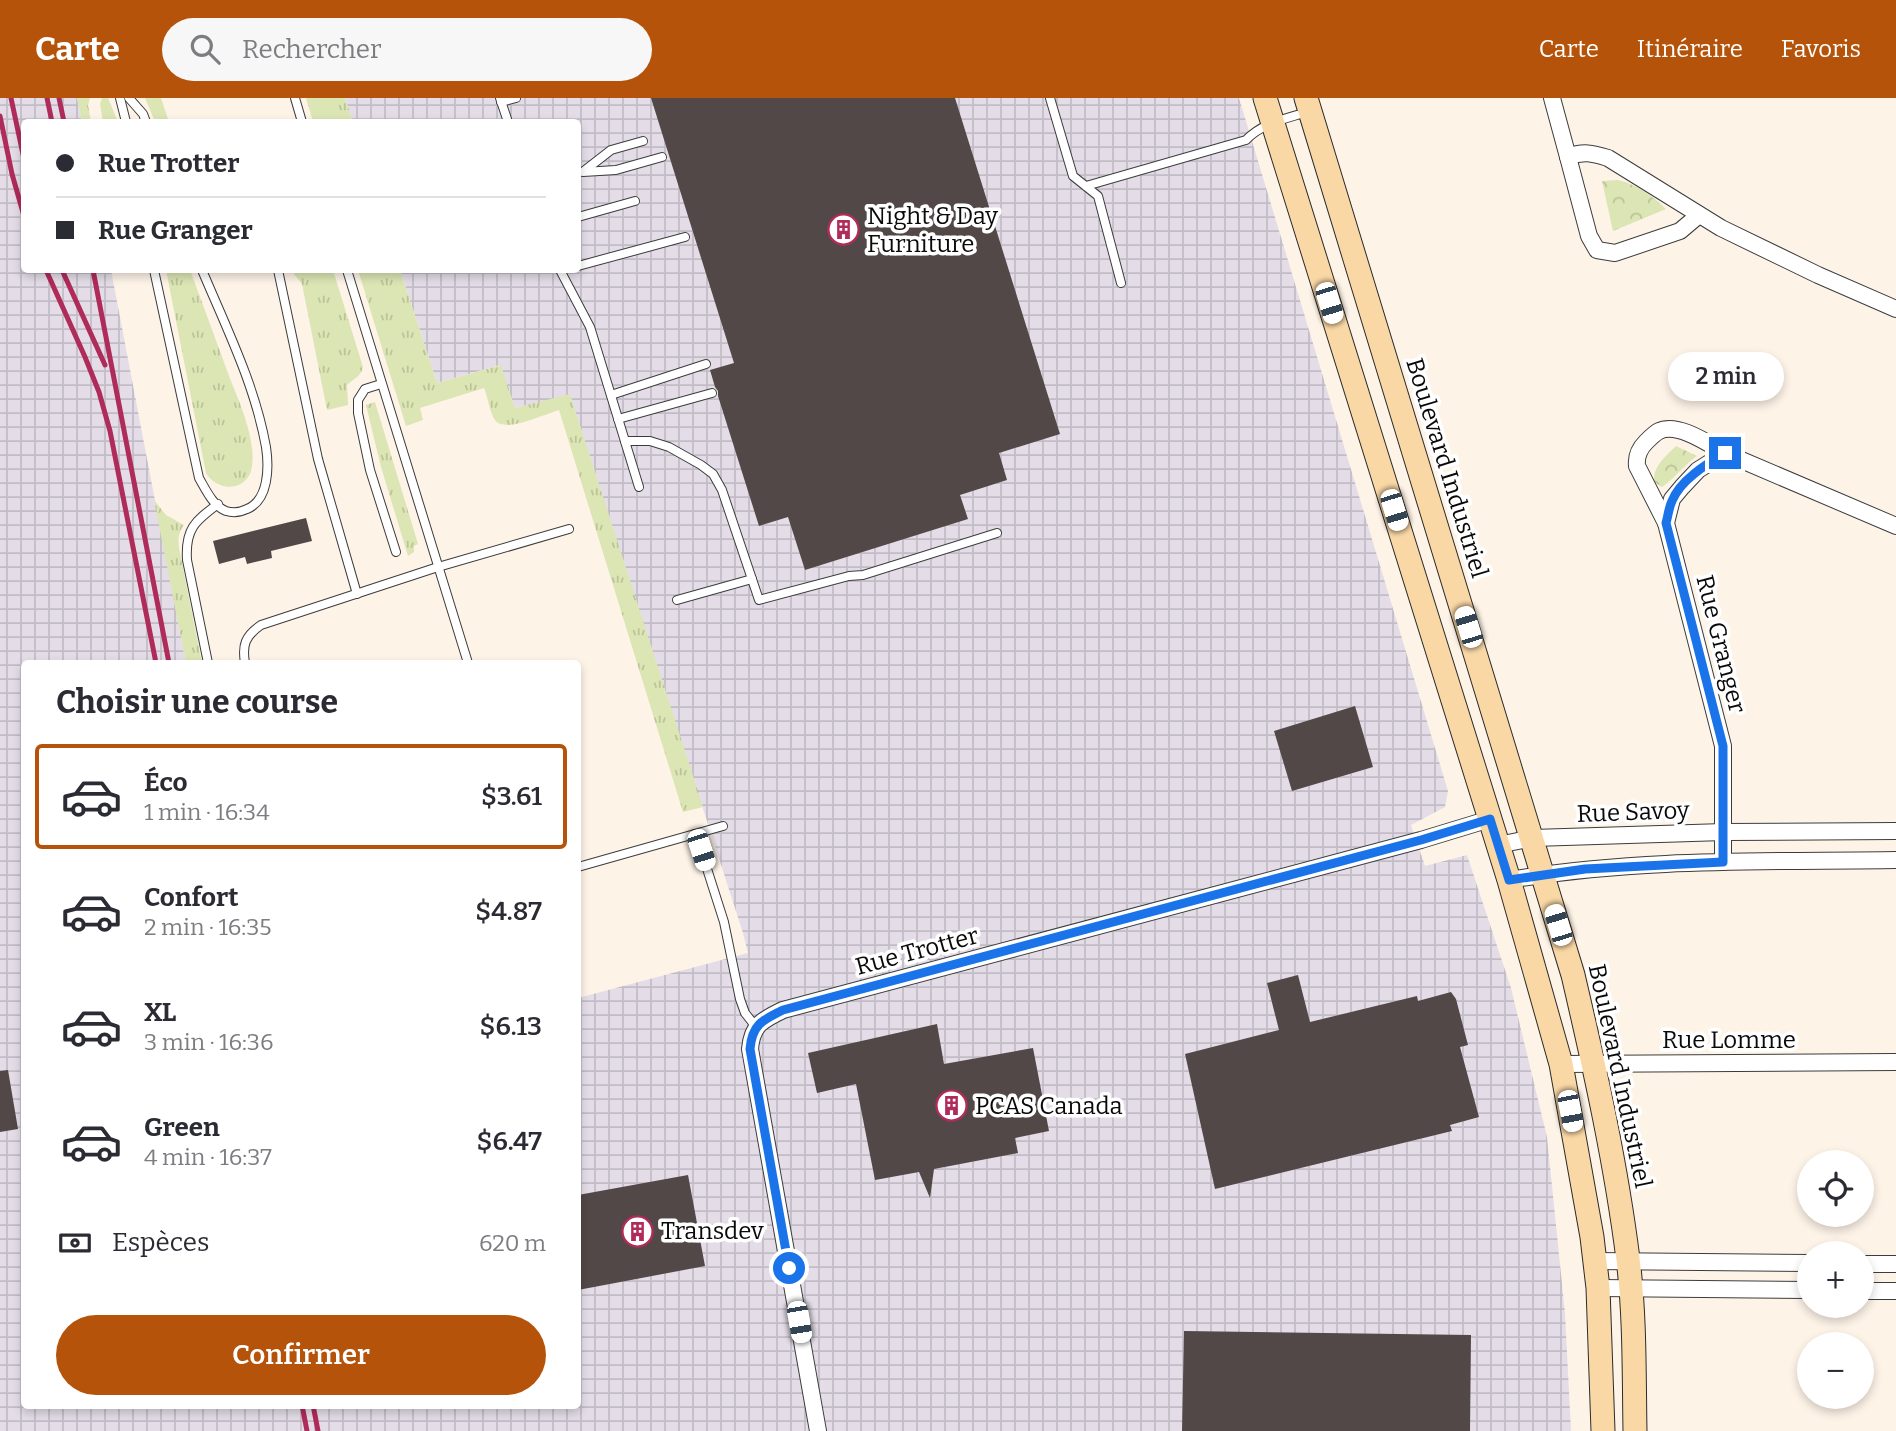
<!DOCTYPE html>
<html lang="fr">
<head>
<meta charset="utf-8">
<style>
	body { margin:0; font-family:Bitter,serif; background:#f7f7f7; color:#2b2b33; height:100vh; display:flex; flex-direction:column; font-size:26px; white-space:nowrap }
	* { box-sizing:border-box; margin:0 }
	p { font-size:23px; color:#7c7c81 }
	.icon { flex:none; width:38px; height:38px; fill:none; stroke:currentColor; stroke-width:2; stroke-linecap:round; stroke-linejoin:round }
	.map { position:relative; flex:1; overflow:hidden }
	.panel { position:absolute; left:21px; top:562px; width:560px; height:749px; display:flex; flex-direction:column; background:#fff; border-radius:7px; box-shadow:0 4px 10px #0003 }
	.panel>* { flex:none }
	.top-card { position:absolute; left:21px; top:21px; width:560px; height:154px; border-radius:7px; box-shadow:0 4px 10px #0003; display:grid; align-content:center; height:154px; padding:0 35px; background:#fff }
	.buttons { position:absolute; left:1797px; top:1052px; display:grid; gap:14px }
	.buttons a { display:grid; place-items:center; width:77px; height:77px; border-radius:50%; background:#fff; box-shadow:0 4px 10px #0003; font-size:35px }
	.end { position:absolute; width:32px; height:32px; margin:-16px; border:9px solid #1a73e8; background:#fff; box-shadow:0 0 0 4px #fff }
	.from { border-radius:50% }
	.bubble { position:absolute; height:49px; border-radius:24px; background:#fff; box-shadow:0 4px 10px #0003; font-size:23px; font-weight:600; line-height:49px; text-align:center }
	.car { position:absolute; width:21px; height:42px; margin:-21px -10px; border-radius:9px; box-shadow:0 0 5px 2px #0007; background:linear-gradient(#fff 24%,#345 0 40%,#fff 0 76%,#345 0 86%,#fff 0) }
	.top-card b { display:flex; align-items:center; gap:24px; height:66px; font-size:26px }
	.top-card b+b { border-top:2px solid #e1e1e2 }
	.top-card i { width:18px; height:18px; background:#2b2b33 }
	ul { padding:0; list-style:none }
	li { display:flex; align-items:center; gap:21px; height:105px; margin:0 14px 10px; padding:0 21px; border:4px solid transparent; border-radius:7px }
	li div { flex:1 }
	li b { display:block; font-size:26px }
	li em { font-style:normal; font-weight:600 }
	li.on { border-color:#b45309 }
	li>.icon { width:63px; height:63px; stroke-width:1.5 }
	h2 { padding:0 35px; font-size:32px; line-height:84px }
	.pay { display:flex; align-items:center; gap:18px; height:77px; padding:0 35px; font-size:26px }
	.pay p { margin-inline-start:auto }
	.button { display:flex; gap:14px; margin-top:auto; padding:14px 35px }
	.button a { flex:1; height:80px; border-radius:42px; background:#b45309; color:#fff; font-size:28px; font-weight:600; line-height:80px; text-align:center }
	header { display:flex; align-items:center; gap:42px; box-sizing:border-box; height:98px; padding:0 35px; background:#b45309; color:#fff }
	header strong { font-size:33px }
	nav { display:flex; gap:38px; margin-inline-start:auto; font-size:24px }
	.search { width:490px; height:63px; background:#f7f7f7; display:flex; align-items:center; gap:18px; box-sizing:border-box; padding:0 24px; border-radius:38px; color:#7c7c81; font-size:26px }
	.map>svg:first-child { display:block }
</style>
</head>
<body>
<header>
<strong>Carte</strong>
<div class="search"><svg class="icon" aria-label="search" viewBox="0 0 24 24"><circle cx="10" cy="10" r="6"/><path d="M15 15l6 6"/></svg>Rechercher</div>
<nav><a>Carte</a><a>Itinéraire</a><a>Favoris</a></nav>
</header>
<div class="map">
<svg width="1896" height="1333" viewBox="0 0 1896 1333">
	<defs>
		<pattern id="industrial-grid" width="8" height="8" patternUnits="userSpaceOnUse" patternTransform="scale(1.75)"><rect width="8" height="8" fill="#e4dde8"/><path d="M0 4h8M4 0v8" fill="none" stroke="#c2bcc6"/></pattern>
		<pattern id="grass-tufts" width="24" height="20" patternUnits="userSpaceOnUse" patternTransform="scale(1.75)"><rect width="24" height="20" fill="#dce5b4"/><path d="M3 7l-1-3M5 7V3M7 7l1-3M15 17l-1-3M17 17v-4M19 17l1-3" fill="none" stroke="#bbc399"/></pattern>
		<pattern id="park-crowns" width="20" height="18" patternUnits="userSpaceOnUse" patternTransform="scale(1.75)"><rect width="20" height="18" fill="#dce5b4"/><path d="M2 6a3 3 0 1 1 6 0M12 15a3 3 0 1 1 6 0" fill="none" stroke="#bbc399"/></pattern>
	</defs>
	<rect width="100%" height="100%" fill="#fef3e7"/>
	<path fill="url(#industrial-grid)" d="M0,0H77L82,24H24V172H111L186,565H24V1307H578V900L748,855L743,835L570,297L515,310L500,267L437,285L400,172H578V24H353L345,0H1239L1448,693L1445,709L1411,727L1425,768L1467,757L1511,890L1547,1039L1565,1215L1571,1333H0Z"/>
	<g fill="url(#grass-tufts)">
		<path d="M77,0H90L88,7L91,24H82Z"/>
		<path d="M102,0H108L118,24H103L100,6Z"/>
		<path d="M145,0H161L169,24H155Z"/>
		<path d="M306,0H345L353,24H313Z"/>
		<path d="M166,172H190C203,207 216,242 229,278C238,301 249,325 252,350C253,357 253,369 250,376C240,395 215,391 206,375Z"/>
		<path d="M291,172H333L363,269C361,279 354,280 347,287L348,307L327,312L302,186Z"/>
		<path d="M358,172H400L437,285L501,267L515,310L570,296L703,709L683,714L559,312C545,316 504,336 495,322C489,313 488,299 484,290L420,310L423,322L406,328Z"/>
		<path d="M375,304L418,446L414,448V454L408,458L381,369L366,307Z"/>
		<path d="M154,402L166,417L184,427C178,435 178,441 179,450L202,565H186Z"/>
	</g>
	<g fill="url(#park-crowns)">
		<path d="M1618,82C1638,87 1651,97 1666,111L1613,133L1602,83Z"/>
		<path d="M1676,348L1697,358C1684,367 1675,380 1662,389L1654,384C1653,368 1665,359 1676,348Z"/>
	</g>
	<g fill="#514847">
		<path d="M651,0H955L1060,336L999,355L1007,382L960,397L968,421L805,472L788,419L759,428L718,298V293L715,289L710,272L734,265Z"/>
		<path d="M306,420L312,443L271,453L272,460L247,466L245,459L219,466L213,443Z"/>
		<path d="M1355,608L1373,669L1292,693L1274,633Z"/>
		<path d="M1298,877L1310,924L1417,898L1418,903L1451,894L1456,901L1468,947L1460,949L1479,1019L1450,1027L1452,1033L1215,1091L1185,956L1279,932L1267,885Z"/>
		<path d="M937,926L944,966L1033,950L1049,1033L1015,1040L1018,1055L934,1071L930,1100L919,1074L875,1082L856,986L817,995L808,955Z"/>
		<path d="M8,972L18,1031L0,1034V973Z"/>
		<path d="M688,1077L705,1168L578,1192V1097Z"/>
		<path d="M1184,1233L1471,1237L1470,1333H1182Z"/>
	</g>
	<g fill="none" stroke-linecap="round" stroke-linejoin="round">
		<defs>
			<g id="lane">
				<path d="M120,0L126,24"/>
				<path d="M129,0L143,16L146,24"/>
				<path d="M295,0L302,24"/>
				<path d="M500,0L508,24"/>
				<path d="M1050,0L1073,78L1098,98L1121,185"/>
				<path d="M501,4L516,0"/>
				<path d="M584,73L611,52L643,43"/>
				<path d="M583,74L616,72L662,59"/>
				<path d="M1086,88L1246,42C1262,25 1285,21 1307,14"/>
				<path d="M578,119L635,103"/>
				<path d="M578,168L685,139"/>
				<path d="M154,172L199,380C206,392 213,408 226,413C233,415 241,414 247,411C269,402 269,369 266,349C255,287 226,229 202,172"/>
				<path d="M278,172L318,361L357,496"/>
				<path d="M347,172L468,565"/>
				<path d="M560,172L590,229L639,389"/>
				<path d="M381,286L365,291L358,302V315L370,372L396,454"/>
				<path d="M611,297L706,266"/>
				<path d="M618,321L712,295"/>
				<path d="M625,343H650L669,349L701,367L713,376L722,392L759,502L849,478L863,477L997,435"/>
				<path d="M677,502L752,481"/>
				<path d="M208,565L187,462C185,431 195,423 218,406"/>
				<path d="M245,565C242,547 245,538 261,527L438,469L569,431"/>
				<path d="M695,736L701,752L724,824L740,901L745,915L756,929"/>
				<path d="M578,769L723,728"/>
			</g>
			<g id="street">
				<path d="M1552,0L1568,59C1583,53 1592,55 1608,60L1721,130L1818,177L1896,211"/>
				<path d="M1568,59L1589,138L1597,152L1615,155L1680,133L1699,117"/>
				<path d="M1666,425L1637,368C1636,359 1639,351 1646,344C1649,341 1655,335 1659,333C1678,324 1709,346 1725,355"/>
				<path d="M1498,747L1533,740L1724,734L1896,733"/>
				<path d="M1723,764V648L1666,425L1672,401L1682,389L1698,372L1725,355L1896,428"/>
				<path d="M1509,782C1637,760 1767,764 1896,762"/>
				<path d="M1561,966L1896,964"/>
				<path d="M1595,1163L1810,1165"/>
				<path d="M1862,1166H1896"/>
				<path d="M1598,1190L1810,1192"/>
				<path d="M1862,1193H1896"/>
				<path d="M818,1333L750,951C752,927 762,922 783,912L1421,742L1490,721"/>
			</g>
			<g id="secondary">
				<path d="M1265,0L1509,782L1561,966L1592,1139L1598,1190L1603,1333"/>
				<path d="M1306,0L1573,877C1595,971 1616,1066 1628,1161C1635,1218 1634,1276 1635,1333"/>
			</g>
		</defs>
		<use href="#lane" stroke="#3c3c3c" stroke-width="10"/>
		<use href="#street" stroke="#3c3c3c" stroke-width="18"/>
		<use href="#secondary" stroke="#2b2b2b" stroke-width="25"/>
		<use href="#lane" stroke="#fff" stroke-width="8"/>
		<use href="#street" stroke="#fff" stroke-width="16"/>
		<use href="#secondary" stroke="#fad8a6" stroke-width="23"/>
		<g stroke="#af2b59" stroke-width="5">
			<path d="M11,0L24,61"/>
			<path d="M47,0L52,24"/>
			<path d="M59,0L64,24"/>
			<path d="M0,18L12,76L24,118"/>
			<path d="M46,172L85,259L99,294L110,333L156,565"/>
			<path d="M62,172L105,267"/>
			<path d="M93,172L169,565"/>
			<path d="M302,1307L307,1333"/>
			<path d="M313,1307L318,1333"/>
		</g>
	</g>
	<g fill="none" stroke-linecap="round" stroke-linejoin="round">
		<path stroke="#1a73e8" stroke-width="9" d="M789,1170L750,951C752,927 762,922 783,912L1421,742L1490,721L1509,782L1585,771L1723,764V648L1666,425C1668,418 1669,409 1672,403C1680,382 1707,366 1725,355"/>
	</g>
	<defs>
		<symbol id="building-ring" viewBox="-11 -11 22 22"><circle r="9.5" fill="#fff" stroke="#af2b59" stroke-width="1.5"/><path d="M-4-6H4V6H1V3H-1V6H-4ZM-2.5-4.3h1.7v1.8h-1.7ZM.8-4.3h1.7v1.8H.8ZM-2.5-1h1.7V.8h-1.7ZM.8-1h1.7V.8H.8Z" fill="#af2b59"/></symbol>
	</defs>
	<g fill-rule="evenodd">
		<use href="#building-ring" x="826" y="114" width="35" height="35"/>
		<use href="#building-ring" x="934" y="990" width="35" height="35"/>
		<use href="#building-ring" x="620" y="1116" width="35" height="35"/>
	</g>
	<g text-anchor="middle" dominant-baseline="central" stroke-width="7" stroke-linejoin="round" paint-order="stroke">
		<g font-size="24" fill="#090909" stroke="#fff" text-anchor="start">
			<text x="867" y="118">Night &amp; Day<tspan x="867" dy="28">Furniture</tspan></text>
			<text x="975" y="1008">PCAS Canada</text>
			<text x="661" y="1133">Transdev</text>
		</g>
		<g font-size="24" fill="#090909" stroke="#fff">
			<text transform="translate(1447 370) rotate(73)">Boulevard Industriel</text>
			<text transform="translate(1721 546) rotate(76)">Rue Granger</text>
			<text transform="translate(1633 714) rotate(-2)">Rue Savoy</text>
			<text transform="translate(917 853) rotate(-15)">Rue Trotter</text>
			<text x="1729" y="942">Rue Lomme</text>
			<text transform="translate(1620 978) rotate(78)">Boulevard Industriel</text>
		</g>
	</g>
</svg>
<div class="buttons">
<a><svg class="icon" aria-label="locate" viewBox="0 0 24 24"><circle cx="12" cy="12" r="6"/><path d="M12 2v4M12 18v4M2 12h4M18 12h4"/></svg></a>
<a>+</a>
<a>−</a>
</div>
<i class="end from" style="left:789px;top:1170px"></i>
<i class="end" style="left:1725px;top:355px"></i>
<div class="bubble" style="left:1668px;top:254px;width:116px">2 min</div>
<i class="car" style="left:1329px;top:205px;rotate:163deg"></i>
<i class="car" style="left:1394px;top:412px;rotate:163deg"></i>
<i class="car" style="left:1468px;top:529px;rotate:343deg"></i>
<i class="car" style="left:701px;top:752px;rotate:162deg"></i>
<i class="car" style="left:1558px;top:827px;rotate:343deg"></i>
<i class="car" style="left:1570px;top:1013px;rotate:169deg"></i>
<i class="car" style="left:799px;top:1224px;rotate:170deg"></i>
<div class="top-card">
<b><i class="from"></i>Rue Trotter</b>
<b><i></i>Rue Granger</b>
</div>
<section class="panel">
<h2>Choisir une course</h2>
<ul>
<li class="on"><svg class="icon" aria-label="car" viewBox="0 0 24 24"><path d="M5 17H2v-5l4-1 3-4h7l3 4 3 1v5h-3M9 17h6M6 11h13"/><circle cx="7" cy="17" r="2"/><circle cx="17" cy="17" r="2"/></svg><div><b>Éco</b><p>1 min · 16:34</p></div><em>$3.61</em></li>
<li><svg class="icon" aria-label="car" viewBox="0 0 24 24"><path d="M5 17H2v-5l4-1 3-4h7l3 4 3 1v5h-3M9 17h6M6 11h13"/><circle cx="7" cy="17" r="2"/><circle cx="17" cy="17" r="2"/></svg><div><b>Confort</b><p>2 min · 16:35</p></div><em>$4.87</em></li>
<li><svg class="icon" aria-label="car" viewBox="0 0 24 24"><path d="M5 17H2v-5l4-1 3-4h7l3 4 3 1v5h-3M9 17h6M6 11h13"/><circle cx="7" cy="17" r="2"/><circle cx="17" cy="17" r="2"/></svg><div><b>XL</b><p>3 min · 16:36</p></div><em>$6.13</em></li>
<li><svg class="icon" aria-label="car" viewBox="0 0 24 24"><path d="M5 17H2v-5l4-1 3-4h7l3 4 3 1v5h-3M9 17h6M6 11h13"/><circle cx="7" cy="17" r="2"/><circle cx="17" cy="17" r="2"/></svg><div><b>Green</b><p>4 min · 16:37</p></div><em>$6.47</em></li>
</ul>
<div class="pay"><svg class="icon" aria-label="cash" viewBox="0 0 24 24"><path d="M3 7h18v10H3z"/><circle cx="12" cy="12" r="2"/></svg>Espèces<p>620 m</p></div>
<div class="button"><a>Confirmer</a></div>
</section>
</div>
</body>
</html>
